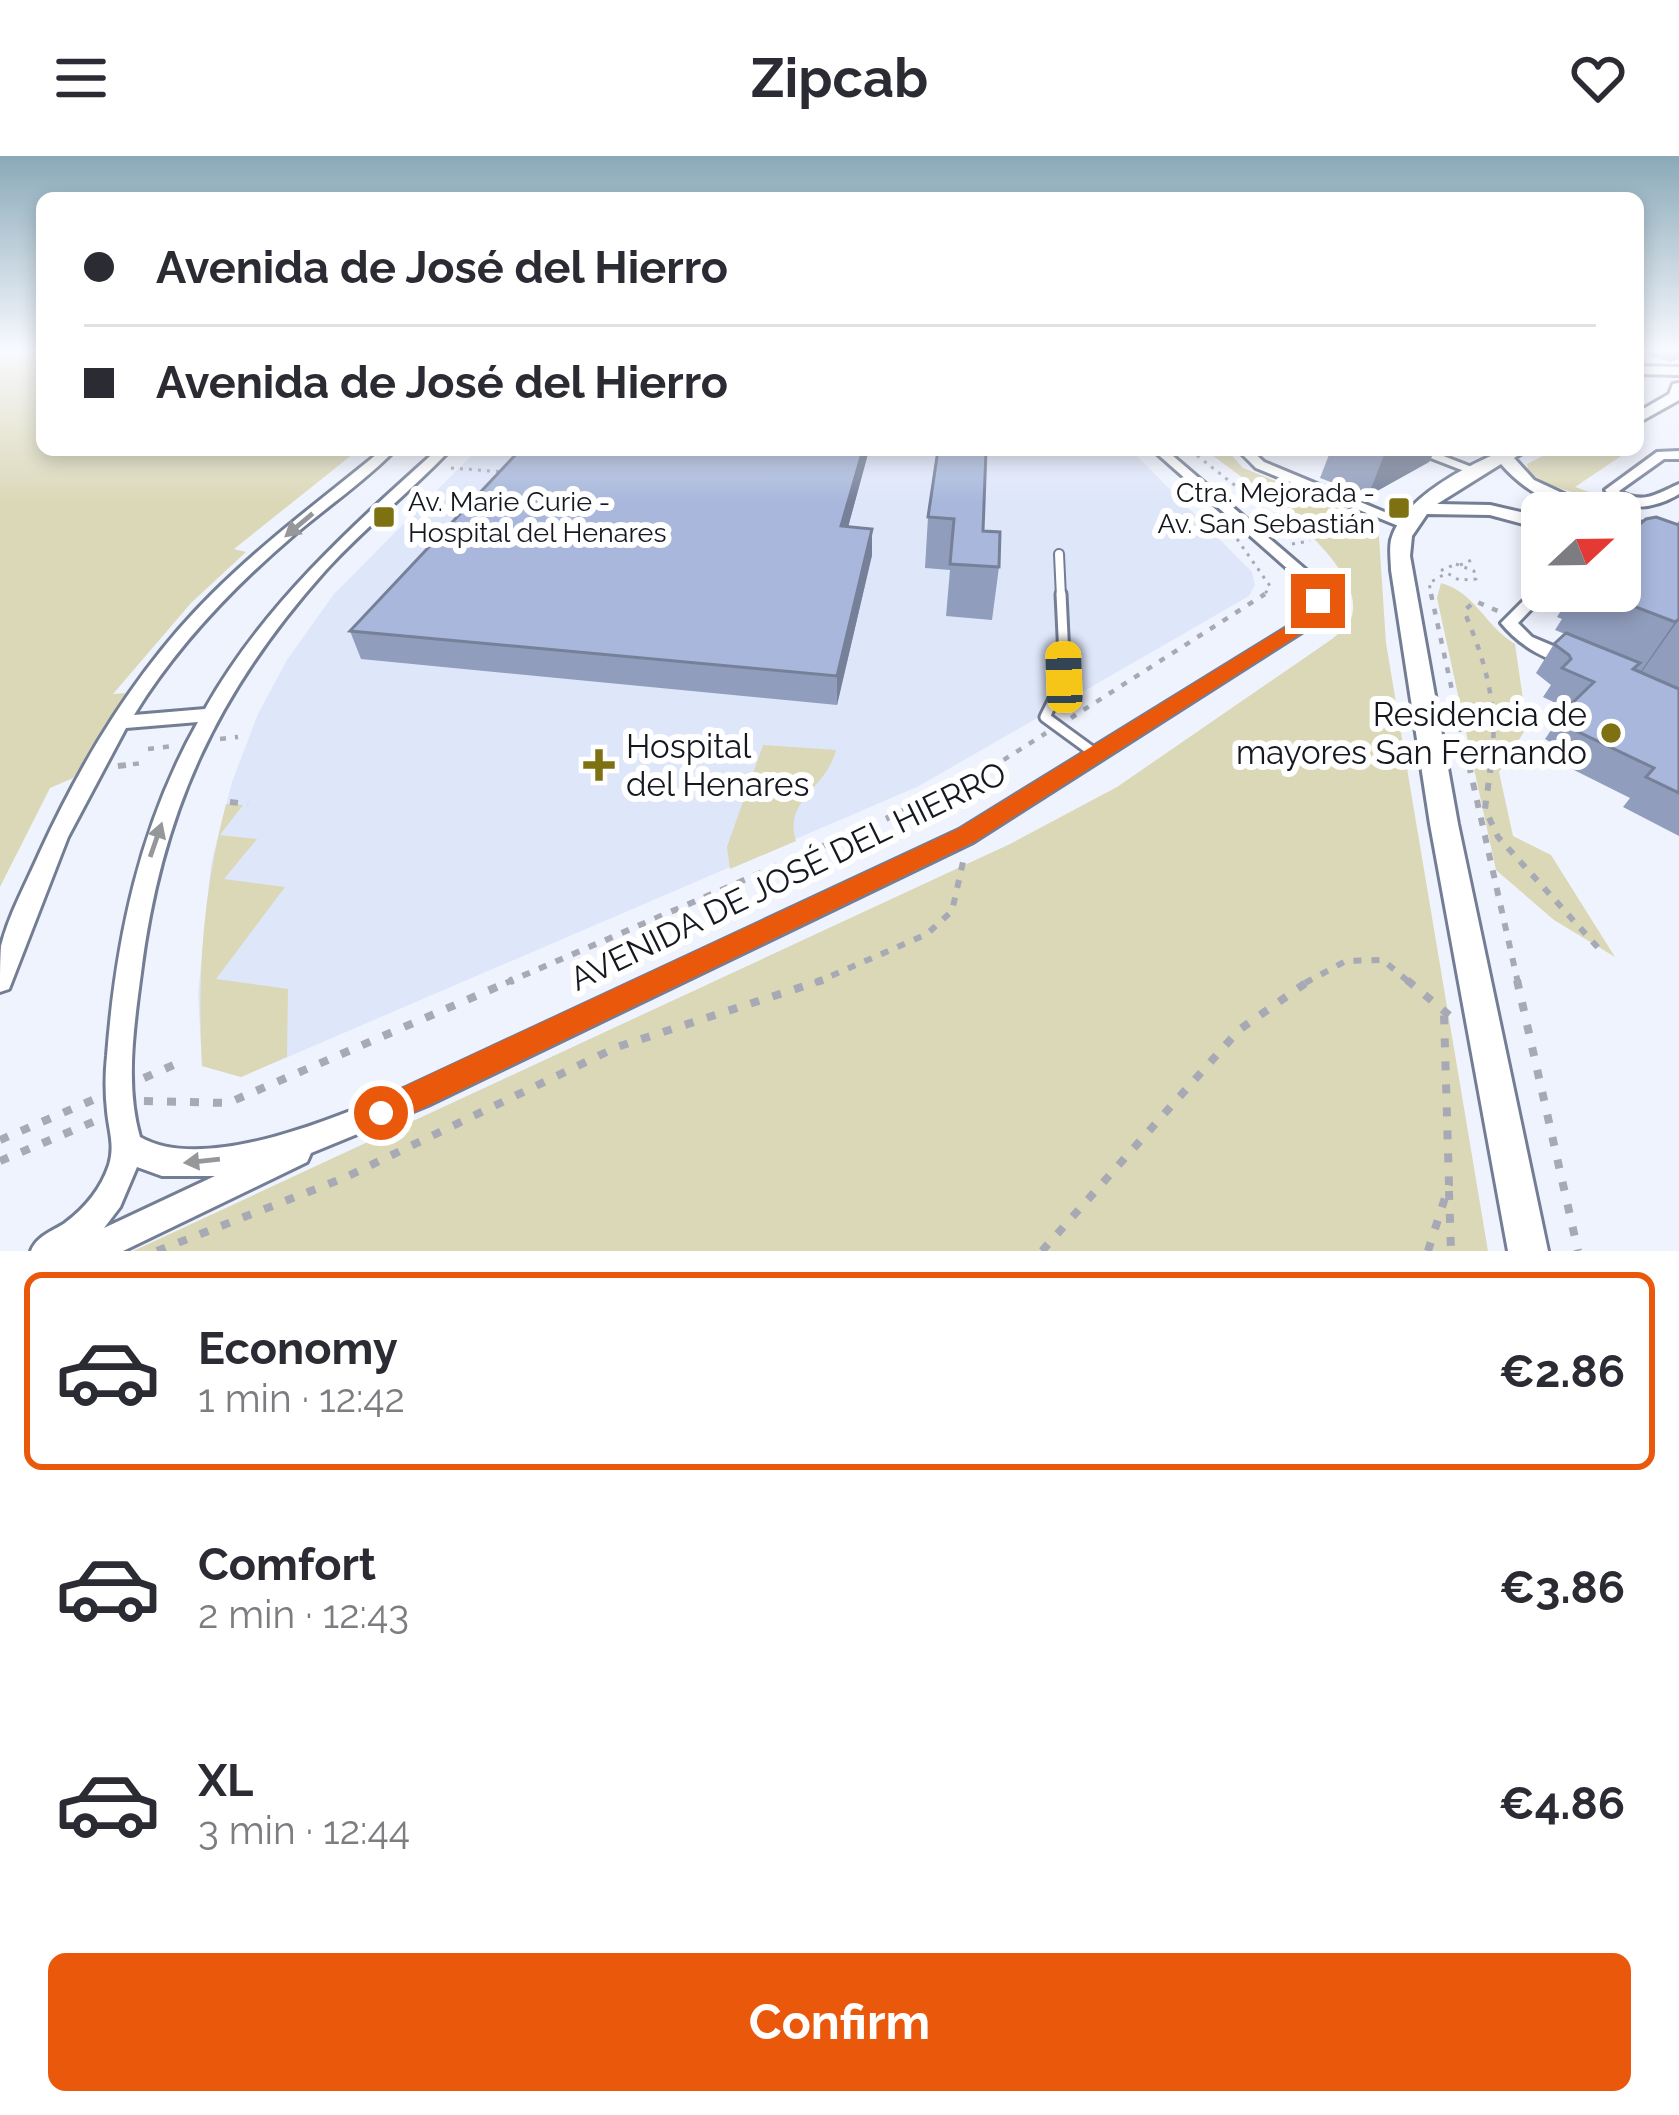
<!DOCTYPE html>
<html lang="en">
<head>
<meta charset="utf-8">
<style>
	body { margin:0; font-family:Raleway,sans-serif; background:#f2f2f3; color:#2b2b33; height:100vh; display:flex; flex-direction:column; font-size:45px; white-space:nowrap }
	* { box-sizing:border-box; margin:0 }
	p { font-size:39px; color:#7c7c81 }
	.icon { flex:none; width:66px; height:66px; fill:none; stroke:currentColor; stroke-width:2; stroke-linecap:round; stroke-linejoin:round }
	.map { position:relative; height:1095px; overflow:hidden }
	.side { display:flex; flex-direction:column; background:#fff; flex:1 }
	.side>* { flex:none }
	.banner { position:absolute; left:36px; top:36px; width:1608px; height:264px; border-radius:18px; box-shadow:0 6px 18px #0003; display:grid; align-content:center; height:264px; padding:0 48px; background:#fff }
	.needle { width:78px; rotate:68deg }
	.fabs { position:absolute; left:1521px; top:336px; display:grid; gap:24px }
	.fabs a { display:grid; place-items:center; width:120px; height:120px; border-radius:18px; background:#fff; box-shadow:0 6px 18px #0003; font-size:60px }
	.end { position:absolute; width:54px; height:54px; margin:-27px; border:15px solid #ea580c; background:#fff; box-shadow:0 0 0 6px #fff }
	.from { border-radius:50% }
	.car { position:absolute; width:36px; height:72px; margin:-36px -18px; border-radius:15px; box-shadow:0 0 9px 3px #0007; background:linear-gradient(#f5c518 24%,#345 0 40%,#f5c518 0 76%,#345 0 86%,#f5c518 0) }
	.banner b { display:flex; align-items:center; gap:42px; height:114px; font-size:45px }
	.banner b+b { border-top:3px solid #e1e1e2 }
	.banner i { width:30px; height:30px; background:#2b2b33 }
	ul { padding:21px 0 0; list-style:none }
	li { display:flex; align-items:center; gap:36px; height:198px; margin:0 24px 18px; padding:0 24px; border:6px solid transparent; border-radius:18px }
	li div { flex:1 }
	li b { display:block; font-size:45px }
	li em { font-style:normal; font-weight:700 }
	li.selected { border-color:#ea580c }
	li>.icon { width:108px; height:108px; stroke-width:1.5 }
	.cta { display:flex; gap:24px; margin-top:auto; padding:24px 48px }
	.cta a { flex:1; height:138px; border-radius:18px; background:#ea580c; color:#fff; font-size:48px; font-weight:700; line-height:138px; text-align:center }
	header { display:flex; justify-content:space-between; align-items:center; height:156px; padding:0 48px; background:#fff; font-size:54px; font-weight:700 }
	.map>svg:first-child { display:block }
</style>
</head>
<body>
<header><svg class="icon" aria-label="menu" viewBox="0 0 24 24"><path d="M4 6h16M4 12h16M4 18h16"/></svg>Zipcab<svg class="icon" aria-label="heart" viewBox="0 0 24 24"><path d="M12 20l-8-8c-3-5 5-10 8-4 3-6 11-1 8 4z"/></svg></header>
<div class="map">
<svg width="1679" height="1095" viewBox="0 0 1679 1095">
	<rect width="100%" height="100%" fill="#eff3fe"/>
	<path fill="#dee6fa" d="M477,294H1131L1252,416L1255,429L1249,440L919,630L241,921L202,910L198,838L211,708L232,626L258,558L287,504L334,438Z"/>
	<g fill="#dbd8b8">
		<path d="M0,194H42V294H358L234,393L246,396L191,447L113,538L127,537L73,622L50,632L0,731Z"/>
		<path d="M1205,294H1227L1243,312L1378,366L1386,487L1488,1095H133L1010,688L1117,631L1332,483C1343,474 1352,468 1353,454C1359,402 1244,323 1205,294Z"/>
		<path d="M1554,294H1630L1575,331L1592,337L1589,341L1650,362L1550,329L1529,317L1527,308Z"/>
		<path d="M1441,427C1475,436 1485,470 1515,488L1527,571L1499,616L1513,680L1551,699L1615,801L1554,764L1496,714L1437,442Z"/>
		<path d="M763,589L836,594C826,634 783,643 796,685L730,713L727,691Z"/>
		<path d="M226,648L243,649L220,679L257,683L224,723L285,731L216,823L288,833L287,901L241,921L202,910C197,819 203,736 226,648Z"/>
	</g>
	<g fill="none" stroke-linecap="round" stroke-linejoin="round">
		<defs>
			<path id="service-far1" d="M1059,398L1061,441"/>
			<path id="service" d="M1061,438L1065,521L1045,561L1097,599"/>
			<g id="minor">
				<path d="M382,294H395C365,325 328,350 295,378C233,431 177,489 134,559L205,553C262,451 351,371 437,294H450C410,336 364,372 325,415C217,536 161,656 141,817C134,870 125,929 140,981C206,1019 343,959 408,931L959,674L1306,460L1310,445L1307,430L1153,294H1166L1319,425L1326,445L1319,465L973,686L428,949L311,997L307,1006L123,1095H31C37,1080 51,1076 65,1067C85,1052 101,1033 109,1009C115,989 109,976 107,955C105,937 105,919 107,900C116,782 140,669 198,566L126,572L68,681L9,833L0,836C0,821 0,804 1,790C9,758 27,726 40,696C83,602 139,510 213,437C265,385 325,341 382,294ZM137,1011L162,1020H215L104,1072L120,1051Z"/>
				<path d="M1238,294H1251L1264,306L1418,370L1416,373H1406L1256,312Z"/>
				<path d="M1410,294H1428L1482,315L1472,318Z"/>
				<path d="M1679,295V303H1664L1619,335C1644,349 1656,338 1679,328V338C1656,352 1623,359 1605,334L1657,296Z"/>
				<path d="M1542,429V435H1549L1518,467L1532,481L1577,500L1579,504L1577,508C1549,509 1518,488 1501,467L1537,431Z"/>
			</g>
			<g id="tertiary">
				<path d="M1638,210L1679,211V219L1638,218Z"/>
				<path d="M1679,227V244L1638,267V256L1669,238L1673,228Z"/>
				<path d="M1505,294H1527L1514,302L1534,324L1605,357C1564,357 1527,338 1501,308L1437,348L1490,349L1542,361V373L1490,359L1427,358L1412,380L1410,400L1458,668L1548,1095H1508L1430,668L1391,414C1391,405 1389,394 1391,384C1402,342 1468,309 1505,294Z"/>
				<path d="M1620,359L1679,380V392L1620,371Z"/>
			</g>
		</defs>
		<use href="#service-far1" stroke="#737d94" stroke-width="12"/>
		<use href="#service" stroke="#737d94" stroke-width="15"/>
		<use href="#minor" stroke="#737d94" stroke-width="6"/>
		<use href="#tertiary" stroke="#737d94" stroke-width="6"/>
		<g stroke="#a7aab5" stroke-width="3" stroke-dasharray="3 6" stroke-linecap="butt">
			<path d="M1190,294L1289,372H1301"/>
			<path d="M451,312L505,316"/>
			<path d="M1237,383L1270,430L1263,441"/>
			<path d="M1292,388L1310,385"/>
			<path d="M1456,408L1474,415L1476,423L1459,424L1442,414Z"/>
			<path d="M1460,409L1474,403"/>
			<path d="M1432,441L1429,427L1445,418"/>
		</g>
		<g stroke="#a7aab5" stroke-width="4.5" stroke-dasharray="6 9" stroke-linecap="butt">
			<path d="M1431,438L1469,612"/>
			<path d="M1071,562L1265,438"/>
			<path d="M220,583L238,581"/>
			<path d="M148,593L173,590"/>
			<path d="M118,610L142,607"/>
			<path d="M991,612L1046,577"/>
			<path d="M1491,612C1499,553 1487,509 1464,455L1475,445L1500,456"/>
		</g>
		<g stroke="#a7aab5" stroke-width="6" stroke-dasharray="8 10" stroke-linecap="butt">
			<path d="M1469,609L1518,827"/>
			<path d="M1491,609L1485,653L1498,681L1601,795"/>
			<path d="M118,610L127,609"/>
			<path d="M230,646L248,648"/>
			<path d="M506,827L897,658L995,609"/>
			<path d="M815,827L927,778L952,755L963,706"/>
			<path d="M1305,827L1346,805L1383,804L1410,827"/>
		</g>
		<g stroke="#a7aab5" stroke-width="8" stroke-dasharray="9 14" stroke-linecap="butt">
			<path d="M1407,824L1456,865"/>
			<path d="M1517,824L1578,1095"/>
			<path d="M144,922L178,907"/>
			<path d="M144,945L228,947L513,824"/>
			<path d="M0,984L95,943"/>
			<path d="M0,1005L100,963"/>
			<path d="M1449,1035L1451,1095"/>
			<path d="M157,1095L344,1022L617,891L823,824"/>
			<path d="M1042,1095L1239,874L1310,824"/>
			<path d="M1428,1095L1449,1029L1444,858"/>
		</g>
		<use href="#service-far1" stroke="#fff" stroke-width="8"/>
		<use href="#service" stroke="#fff" stroke-width="9"/>
		<use href="#minor" fill="#fff" fill-rule="evenodd"/>
		<use href="#tertiary" fill="#fff" fill-rule="evenodd"/>
	</g>
	<g fill="#909dbc">
		<path d="M1638,194H1679V203L1670,206L1638,196Z"/>
		<path d="M520,294H869L848,371L872,399L837,549L361,503L350,475Z"/>
		<path d="M938,294L999,411L992,464L946,460L950,414L925,412L928,361Z"/>
		<path d="M1324,294H1435L1429,306L1368,340L1320,322L1330,296Z"/>
		<path d="M1679,365V680L1623,651L1630,642L1544,599L1552,587L1545,583L1566,552L1543,541L1551,529L1536,517L1554,488L1565,478L1555,474L1562,463L1557,461L1573,435H1620Z"/>
	</g>
	<g fill="#768099">
		<path d="M1677,194H1679V203L1670,206Z"/>
		<path d="M863,294H869L841,397V370Z"/>
		<path d="M1386,294H1435L1429,306L1368,340Z"/>
		<path d="M872,373V399L837,549V520Z"/>
		<path d="M1679,463L1641,517L1637,521L1675,466Z"/>
	</g>
	<g fill="#a8b7db" stroke="#768099" stroke-width="3">
		<path d="M520,294H863L841,370L872,373L837,520L350,475Z"/>
		<path d="M938,294H986L983,375L1000,376L999,411L950,408L954,363L928,361Z"/>
		<path d="M1656,361L1679,369V463L1675,466L1599,437L1601,435H1620V384L1646,363Z"/>
		<path d="M1566,477L1640,507L1633,513L1679,533V637L1646,621L1654,612L1564,569L1575,559L1565,554L1594,526L1562,512L1571,503L1569,499L1554,488Z"/>
	</g>
	<defs><path id="oneway-solid" d="M-6-.8H1V-3.2L6.5 0L1 3.2V.8H-6Z" transform="scale(3)"/></defs>
	<g fill="#96979b">
		<use href="#oneway-solid" transform="translate(299 369) rotate(140)"/>
		<use href="#oneway-solid" transform="translate(156 684) rotate(-71)"/>
		<use href="#oneway-solid" transform="translate(202 1005) rotate(174)"/>
	</g>
	<linearGradient id="sky" x2="0" y2="1"><stop stop-color="#8aa9b9"/><stop offset="0.56" stop-color="#f8faff"/><stop offset="1" stop-color="#f8faff" stop-opacity="0"/></linearGradient>
	<rect width="1679" height="347" fill="url(#sky)"/>
	<path fill="#ea580c" d="M1318,440L1326,445L1319,466L974,686L392,967L381,971L371,967L366,957L371,946L958,673L1305,459L1309,445Z"/>
	<g fill="#7d7112" stroke="#fff" stroke-width="4.5">
		<rect x="1387" y="340" width="24" height="24" rx="6"/>
		<rect x="372" y="349" width="24" height="24" rx="6"/>
		<circle cx="1611" cy="577" r="12"/>
		<path d="M593 591h12v12h12v12h-12v12h-12v-12h-12v-12h12z"/>
	</g>
	<g text-anchor="middle" dominant-baseline="central" stroke-width="12" stroke-linejoin="round" paint-order="stroke">
		<g font-size="27" fill="#151821" stroke="#fff" text-anchor="end">
			<text x="1375" y="336">Ctra. Mejorada -<tspan x="1375" dy="31">Av. San Sebastián</tspan></text>
			<text x="408" y="345" text-anchor="start">Av. Marie Curie -<tspan x="408" dy="31">Hospital del Henares</tspan></text>
		</g>
		<g font-size="33" fill="#151821" stroke="#fff" text-anchor="end">
			<text x="1587" y="558">Residencia de<tspan x="1587" dy="38">mayores San Fernando</tspan></text>
			<text x="626" y="590" text-anchor="start">Hospital<tspan x="626" dy="38">del Henares</tspan></text>
		</g>
		<g font-size="33" fill="#151821" stroke="#fff">
			<text transform="translate(788 720) rotate(-26)">AVENIDA DE JOSÉ DEL HIERRO</text>
		</g>
	</g>
</svg>
<div class="fabs">
<a><svg class="needle" viewBox="-14 -14 28 28"><path d="M0-13l5 13h-10z" fill="#e53935"/><path d="M0 13l5-13h-10z" fill="#7c7c81"/></svg></a>
</div>
<i class="end from" style="left:381px;top:957px"></i>
<i class="end" style="left:1318px;top:445px"></i>
<i class="car" style="left:1064px;top:521px;rotate:358deg"></i>
<div class="banner">
<b><i class="from"></i>Avenida de José del Hierro</b>
<b><i></i>Avenida de José del Hierro</b>
</div>
</div>
<section class="side">
<ul>
<li class="selected"><svg class="icon" aria-label="car" viewBox="0 0 24 24"><path d="M5 17H2v-5l4-1 3-4h7l3 4 3 1v5h-3M9 17h6M6 11h13"/><circle cx="7" cy="17" r="2"/><circle cx="17" cy="17" r="2"/></svg><div><b>Economy</b><p>1 min · 12:42</p></div><em>€2.86</em></li>
<li><svg class="icon" aria-label="car" viewBox="0 0 24 24"><path d="M5 17H2v-5l4-1 3-4h7l3 4 3 1v5h-3M9 17h6M6 11h13"/><circle cx="7" cy="17" r="2"/><circle cx="17" cy="17" r="2"/></svg><div><b>Comfort</b><p>2 min · 12:43</p></div><em>€3.86</em></li>
<li><svg class="icon" aria-label="car" viewBox="0 0 24 24"><path d="M5 17H2v-5l4-1 3-4h7l3 4 3 1v5h-3M9 17h6M6 11h13"/><circle cx="7" cy="17" r="2"/><circle cx="17" cy="17" r="2"/></svg><div><b>XL</b><p>3 min · 12:44</p></div><em>€4.86</em></li>
</ul>
<div class="cta"><a>Confirm</a></div>
</section>
</body>
</html>
